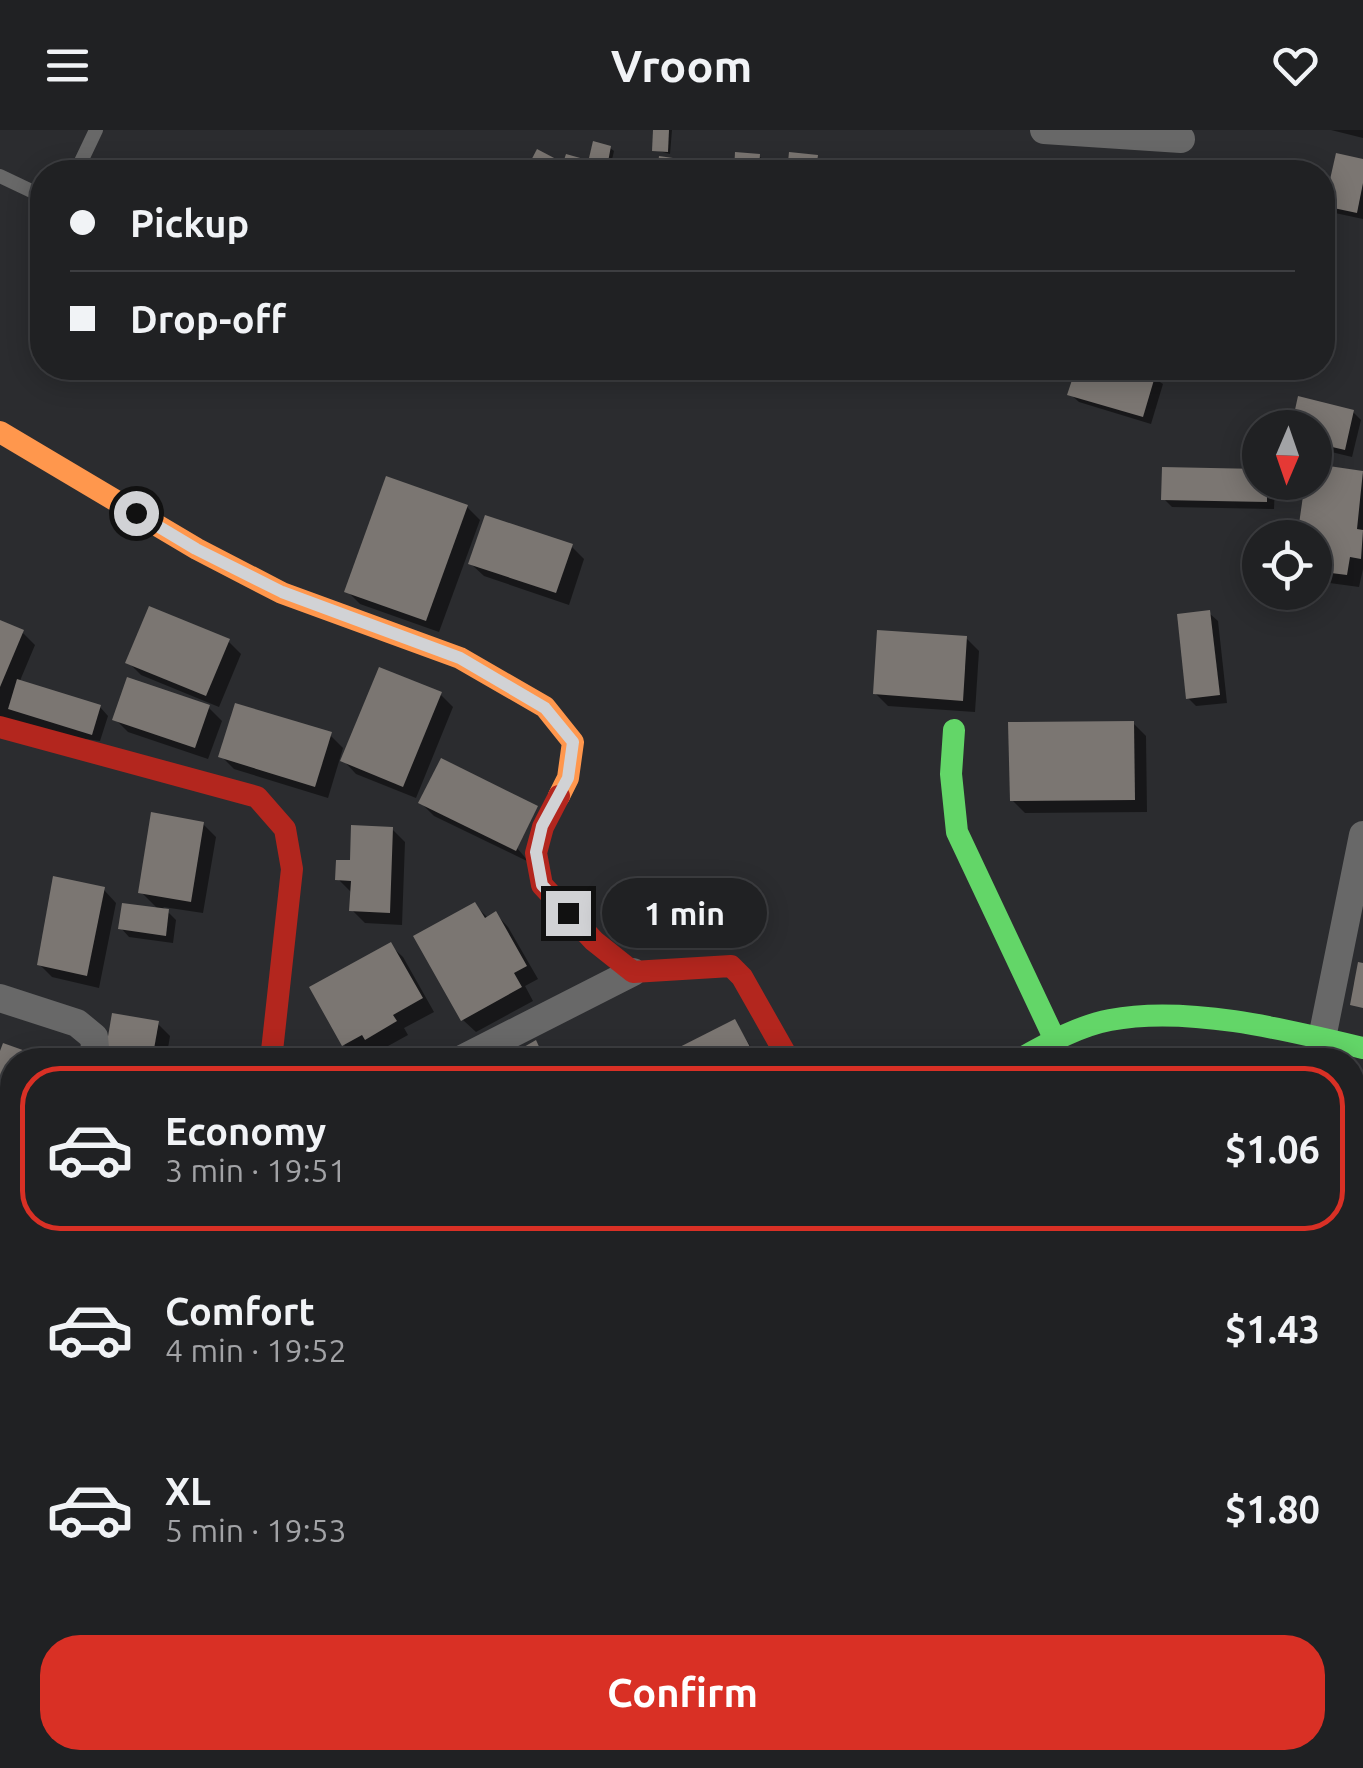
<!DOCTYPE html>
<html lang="en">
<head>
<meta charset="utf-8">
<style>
	body { margin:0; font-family:Ubuntu,sans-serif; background:#2d2e30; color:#f1f3f6; height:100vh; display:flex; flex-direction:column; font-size:38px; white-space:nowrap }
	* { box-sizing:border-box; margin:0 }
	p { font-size:32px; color:#a2a3a6 }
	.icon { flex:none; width:55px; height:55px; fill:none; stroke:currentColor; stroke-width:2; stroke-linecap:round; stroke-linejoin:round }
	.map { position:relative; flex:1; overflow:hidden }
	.sheet { position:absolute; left:0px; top:918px; width:1365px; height:722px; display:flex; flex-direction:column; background:#202123; border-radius:40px 40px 0 0; box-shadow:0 5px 25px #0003,0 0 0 2px #3d3e41 }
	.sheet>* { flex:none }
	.guide { position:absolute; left:30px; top:30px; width:1305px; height:220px; border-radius:40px; box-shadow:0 5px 25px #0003,0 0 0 2px #3d3e41; display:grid; align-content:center; height:220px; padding:0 40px; background:#202123 }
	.needle { width:65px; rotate:182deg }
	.controls { position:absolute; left:1242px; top:280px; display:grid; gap:20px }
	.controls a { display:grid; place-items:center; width:90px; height:90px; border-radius:50%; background:#202123; box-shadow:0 5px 25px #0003,0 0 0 2px #3d3e41; font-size:50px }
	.end { position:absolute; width:45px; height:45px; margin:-22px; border:12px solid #d1d2d5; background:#111; box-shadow:0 0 0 5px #111 }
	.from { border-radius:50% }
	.bubble { position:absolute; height:70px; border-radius:35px; background:#202123; box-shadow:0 5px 25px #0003,0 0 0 2px #3d3e41; font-size:32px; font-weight:700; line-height:70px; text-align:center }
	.guide b { display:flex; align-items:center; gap:35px; height:95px; font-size:38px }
	.guide b+b { border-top:2px solid #3d3e41 }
	.guide i { width:25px; height:25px; background:#f1f3f6 }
	ul { padding:18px 0 0; list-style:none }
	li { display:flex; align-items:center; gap:30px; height:165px; margin:0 20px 15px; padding:0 20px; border:5px solid transparent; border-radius:40px }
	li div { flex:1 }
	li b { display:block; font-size:38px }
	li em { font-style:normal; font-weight:700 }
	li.selected { border-color:#d93025 }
	li>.icon { width:90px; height:90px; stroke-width:1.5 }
	.cta { display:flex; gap:20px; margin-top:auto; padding:20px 40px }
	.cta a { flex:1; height:115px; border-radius:40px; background:#d93025; color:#fff; font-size:40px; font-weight:700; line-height:115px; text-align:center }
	header { display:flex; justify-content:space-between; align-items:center; height:130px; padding:0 40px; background:#202123; font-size:45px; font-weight:700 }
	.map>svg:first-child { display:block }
</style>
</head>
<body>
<header><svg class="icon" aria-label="menu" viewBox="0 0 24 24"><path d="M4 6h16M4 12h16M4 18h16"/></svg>Vroom<svg class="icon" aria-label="heart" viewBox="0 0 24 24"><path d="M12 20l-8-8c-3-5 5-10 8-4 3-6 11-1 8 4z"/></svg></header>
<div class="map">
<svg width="1363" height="1638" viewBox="0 0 1363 1638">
	<rect width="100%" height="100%" fill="#2b2c2f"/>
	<g fill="#0007">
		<path d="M656,0H672L670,24L655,20Z"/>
		<path d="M1331,0H1363V8Z"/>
		<path d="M610,18L614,21L611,34L592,28Z"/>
		<path d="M538,23L564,40L596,36L603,42H528Z"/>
		<path d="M791,24L817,27L825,35V42H789Z"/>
		<path d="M738,25L759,26L768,34L767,42H737Z"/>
		<path d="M662,29L693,33L701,42H660Z"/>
		<path d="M1363,31V89L1335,83L1327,75Z"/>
		<path d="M831,34L924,36L931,42H831Z"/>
		<path d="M1078,238H1147V244L1163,254L1151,294L1079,272L1070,264Z"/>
		<path d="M1353,282L1361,290L1352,327L1315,318V298Z"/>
		<path d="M1315,337L1363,344V439L1359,457L1315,451Z"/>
		<path d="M1260,341V352H1275L1274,379L1172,377L1164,369Z"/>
		<path d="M467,377L480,390L439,502L360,474L347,461Z"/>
		<path d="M571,416L584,429L569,475L484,446L471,434Z"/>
		<path d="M1209,483L1218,491L1227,573L1196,576L1188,568Z"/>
		<path d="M0,493L22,502L35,515L19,553L100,577L108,586L100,611L0,597Z"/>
		<path d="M966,508L979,521L975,582L888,576L875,563Z"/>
		<path d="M228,511L241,524L219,577L141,545L128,532Z"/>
		<path d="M440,564L453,577L416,668L356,644L343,630Z"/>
		<path d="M209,578L222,591L208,629L128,602L115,589Z"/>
		<path d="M1133,593L1146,606L1147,682L1025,683L1012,670Z"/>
		<path d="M330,605L343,618L328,668L234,639L221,626Z"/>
		<path d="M442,631L529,732L434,686L421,673Z"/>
		<path d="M203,694L216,707L203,783L163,777L176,790L173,813L129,807L121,798L159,780L141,762Z"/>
		<path d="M392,699L405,712L402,795L365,793L352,780L351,762L338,749Z"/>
		<path d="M104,760L116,773L99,858L52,847L39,834Z"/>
		<path d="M475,775L488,788L496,784L508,797L538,849L525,856L533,871L476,902L463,890Z"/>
		<path d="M390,815L403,827L434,882L404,898L408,905L379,921L376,917L357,927L344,915Z"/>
		<path d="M735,892L756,925L747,930H659Z"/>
		<path d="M158,894L170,906L166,930H107Z"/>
		<path d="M4,917L43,930H12V1020L0,1016V929Z"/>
		<path d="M538,917L543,925L534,930H525L520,922Z"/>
		<path d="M0,1037L12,1044V1077L0,1108Z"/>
		<path d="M1352,1205L1363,1206V1247H1352Z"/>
		<path d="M0,1385L12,1396V1437L6,1431L0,1439Z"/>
		<path d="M334,1628H406L411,1633L408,1638H328Z"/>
	</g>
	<g fill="#7b7672">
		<path d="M653,0H669L668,22L652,21Z"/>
		<path d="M593,11L611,16L608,32L589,28Z"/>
		<path d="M537,19L556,29L549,42H525Z"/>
		<path d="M735,22L760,24L759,42H734Z"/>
		<path d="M789,22L818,25L816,42H787Z"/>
		<path d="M1336,23L1363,29V53L1357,83L1324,76Z"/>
		<path d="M566,24L598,33L595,42H560Z"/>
		<path d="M659,26L694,31L693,42H657Z"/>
		<path d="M829,31L925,33V42H829Z"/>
		<path d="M1094,34L1174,36V42H1094Z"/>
		<path d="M1076,238H1139L1156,243L1143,287L1067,265Z"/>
		<path d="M1298,266L1354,280L1345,320L1315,313V298H1291Z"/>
		<path d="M1315,334L1363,341L1357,399L1363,400L1361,429L1350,427L1347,445L1315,441V408H1297L1305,352H1315Z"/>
		<path d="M1162,337L1260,339V352H1267V372L1161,370Z"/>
		<path d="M386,346L468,375L426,491L344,462Z"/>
		<path d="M485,385L573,414L556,463L468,434Z"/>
		<path d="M149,476L230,509L206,566L125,533Z"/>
		<path d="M1210,480L1220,565L1186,569L1177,484Z"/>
		<path d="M0,490L24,500L0,557Z"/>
		<path d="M877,500L967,506L963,571L873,564Z"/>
		<path d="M379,537L442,562L403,657L340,631Z"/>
		<path d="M127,547L210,575L195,618L112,590Z"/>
		<path d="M17,549L101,575L92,605L8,579Z"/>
		<path d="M235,573L332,602L315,657L218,627Z"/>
		<path d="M1134,591L1135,670L1010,671L1008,592Z"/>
		<path d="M441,628L538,676L516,721L418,673Z"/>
		<path d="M151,682L204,692L191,772L138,763Z"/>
		<path d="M351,695L393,697L390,783L349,781L351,751L335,750L336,730H350Z"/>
		<path d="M53,746L105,757L87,846L37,835Z"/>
		<path d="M475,772L485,788L496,781L527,836L514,843L522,857L461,891L413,806Z"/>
		<path d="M122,773L169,779L166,806L118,799Z"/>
		<path d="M391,812L423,868L393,885L397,891L365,910L362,905L342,916L309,857Z"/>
		<path d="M1358,832L1363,833V878L1350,875Z"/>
		<path d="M112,883L159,891L152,930H104Z"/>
		<path d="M735,889L750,917L724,930H654Z"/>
		<path d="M536,910L541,921L522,930L517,921Z"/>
		<path d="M3,913L48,929L12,930V960L2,989L12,993V1017L0,1012V921Z"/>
		<path d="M0,1034L11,1038L0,1064Z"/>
		<path d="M1352,1058L1363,1060V1099L1352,1096Z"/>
		<path d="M1352,1203L1363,1204V1241L1352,1240Z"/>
		<path d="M0,1381L12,1393V1437L0,1427Z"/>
		<path d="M331,1628H394L388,1638H325Z"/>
	</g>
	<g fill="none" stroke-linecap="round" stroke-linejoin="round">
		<g stroke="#686868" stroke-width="14">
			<path d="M76,42L96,0"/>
			<path d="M0,46L42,66"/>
		</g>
		<g stroke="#686868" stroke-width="28">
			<path d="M1044,0L1181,9"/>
			<path d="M0,868L77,893L94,907L96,930"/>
			<path d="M1322,908L1363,705"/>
			<path d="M460,930L633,842"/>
			<path d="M1352,1459L1363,1458"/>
			<path d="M0,1500L12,1495"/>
			<path d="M684,1628L689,1638"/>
			<path d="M596,1638L602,1628"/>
		</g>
		<g stroke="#63d668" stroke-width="22">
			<path d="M954,600L951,644L957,702L1055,910"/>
			<path d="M1018,930C1047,914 1078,896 1110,890C1187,875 1288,900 1363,918"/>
		</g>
		<path stroke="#ff974d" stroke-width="22" d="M0,302L197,419L282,463L460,528L545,577L573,612L568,648L559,666"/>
		<g stroke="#b3261e" stroke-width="22">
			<path d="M0,597L257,667L285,699L292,739L271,930"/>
			<path d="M559,666L543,697L536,723L542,755L594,811L633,842L731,836L742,847L789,930"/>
		</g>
	</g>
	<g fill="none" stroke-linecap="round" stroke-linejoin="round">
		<path stroke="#d1d2d5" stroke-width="12" d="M136,383L196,419L282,462L460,528L545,578L573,612L568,648L542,696L536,722L542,755L568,783"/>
	</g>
</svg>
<div class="controls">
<a><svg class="needle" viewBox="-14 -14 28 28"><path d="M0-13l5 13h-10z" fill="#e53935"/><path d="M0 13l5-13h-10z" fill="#a2a3a6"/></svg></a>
<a><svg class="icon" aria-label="locate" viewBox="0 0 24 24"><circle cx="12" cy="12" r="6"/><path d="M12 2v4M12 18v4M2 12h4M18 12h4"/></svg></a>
</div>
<i class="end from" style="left:136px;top:383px"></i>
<i class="end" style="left:568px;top:783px"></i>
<div class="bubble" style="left:602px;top:748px;width:165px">1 min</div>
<div class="guide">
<b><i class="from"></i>Pickup</b>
<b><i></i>Drop-off</b>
</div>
<section class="sheet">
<ul>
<li class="selected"><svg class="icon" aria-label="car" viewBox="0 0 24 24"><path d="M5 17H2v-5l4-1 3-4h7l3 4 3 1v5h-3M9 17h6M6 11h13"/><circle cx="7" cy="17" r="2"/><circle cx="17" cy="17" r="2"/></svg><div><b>Economy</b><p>3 min · 19:51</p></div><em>$1.06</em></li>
<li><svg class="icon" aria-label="car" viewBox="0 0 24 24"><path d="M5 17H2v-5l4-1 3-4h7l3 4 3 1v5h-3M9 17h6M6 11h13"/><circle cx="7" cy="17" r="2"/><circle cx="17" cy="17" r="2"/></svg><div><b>Comfort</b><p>4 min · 19:52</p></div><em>$1.43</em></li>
<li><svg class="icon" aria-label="car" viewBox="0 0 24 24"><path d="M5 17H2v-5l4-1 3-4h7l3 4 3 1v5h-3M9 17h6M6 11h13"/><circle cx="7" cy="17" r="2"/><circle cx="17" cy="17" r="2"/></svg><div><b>XL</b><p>5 min · 19:53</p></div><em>$1.80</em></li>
</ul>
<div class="cta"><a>Confirm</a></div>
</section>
</div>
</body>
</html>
